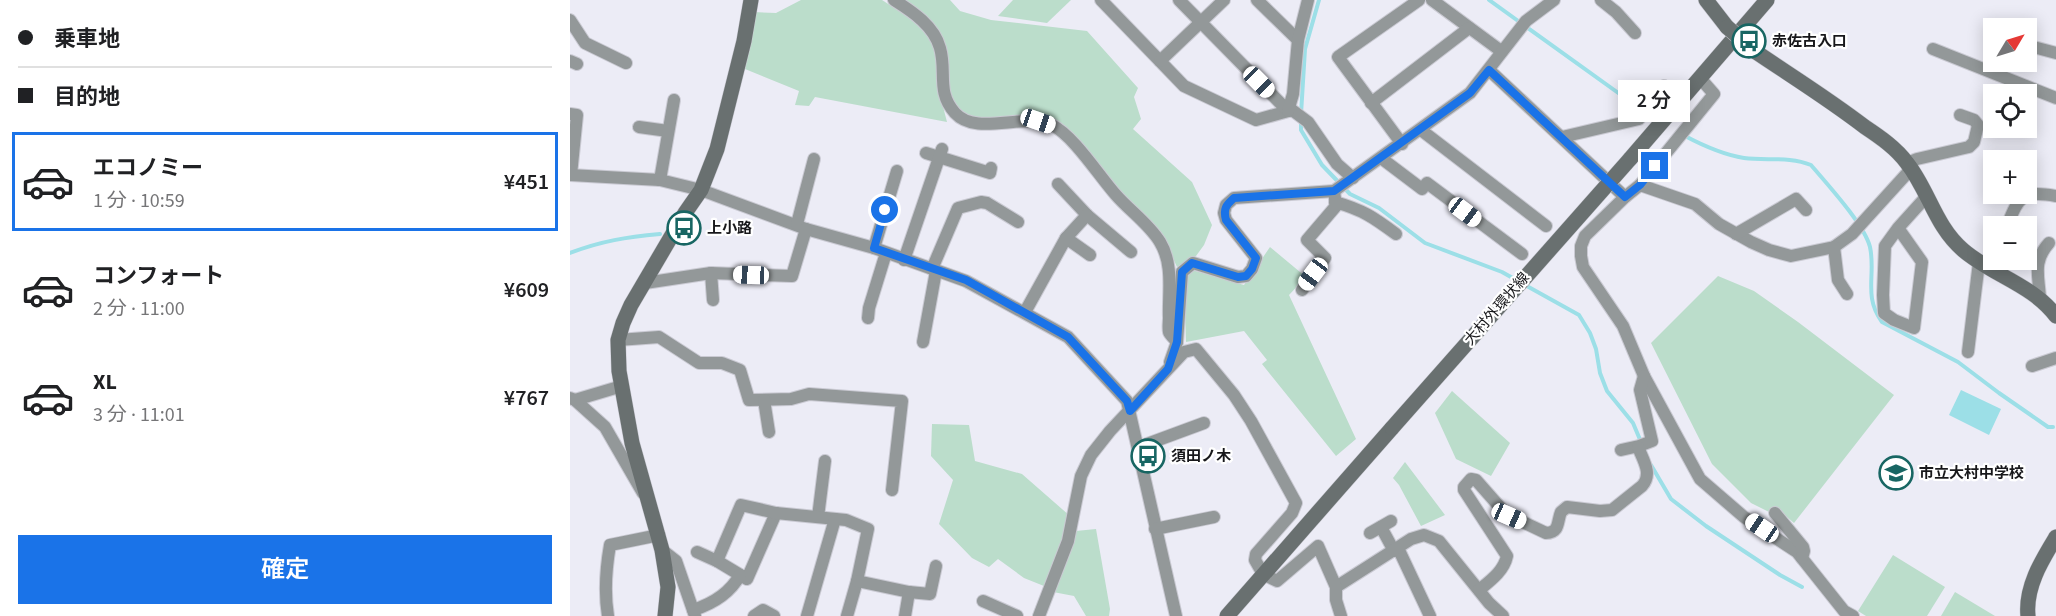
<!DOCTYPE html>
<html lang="ja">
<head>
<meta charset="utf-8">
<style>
	body { margin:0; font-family:"Source Sans 3","Noto Sans JP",sans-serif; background:#f6f6f6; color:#202124; height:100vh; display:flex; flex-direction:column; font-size:22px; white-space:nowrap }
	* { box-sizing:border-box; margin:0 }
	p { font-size:20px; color:#757577 }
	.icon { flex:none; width:33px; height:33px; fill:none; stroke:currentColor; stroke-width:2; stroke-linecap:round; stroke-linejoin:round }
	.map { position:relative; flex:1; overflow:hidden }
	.side { display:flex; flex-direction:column; background:#fff; width:570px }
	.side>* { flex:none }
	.top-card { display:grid; align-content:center; height:132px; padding:0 18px; background:#fff }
	.needle { width:39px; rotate:52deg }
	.tools { position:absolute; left:1413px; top:18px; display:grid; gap:12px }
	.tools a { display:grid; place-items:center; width:54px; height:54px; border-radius:0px; background:#fff; box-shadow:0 3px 15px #0003; font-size:30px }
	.end { position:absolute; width:27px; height:27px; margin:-14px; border:8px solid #1a73e8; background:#fff; box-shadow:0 0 0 3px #fff }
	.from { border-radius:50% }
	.bubble { position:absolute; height:42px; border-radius:0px; background:#fff; box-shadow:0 3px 15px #0003; font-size:20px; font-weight:600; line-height:42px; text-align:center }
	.car { position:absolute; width:18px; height:36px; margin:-18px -9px; border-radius:8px; box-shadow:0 0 4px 2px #0007; background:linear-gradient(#fff 24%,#345 0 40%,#fff 0 76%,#345 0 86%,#fff 0) }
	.top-card b { display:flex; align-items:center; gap:21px; height:57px; font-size:22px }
	.top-card b+b { border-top:2px solid #e0e0e0 }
	.top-card i { width:15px; height:15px; background:#202124 }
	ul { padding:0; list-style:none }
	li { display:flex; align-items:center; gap:18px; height:99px; margin:0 12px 9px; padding:0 6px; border:3px solid transparent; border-radius:0px }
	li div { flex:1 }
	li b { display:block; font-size:22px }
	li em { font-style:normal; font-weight:600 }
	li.selected { border-color:#1a73e8 }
	li>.icon { width:54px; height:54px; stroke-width:1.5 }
	.cta { display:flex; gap:12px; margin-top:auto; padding:12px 18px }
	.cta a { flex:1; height:69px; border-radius:0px; background:#1a73e8; color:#fff; font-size:24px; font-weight:600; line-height:69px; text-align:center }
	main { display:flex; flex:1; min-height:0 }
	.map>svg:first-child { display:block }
</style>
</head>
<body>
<main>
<section class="side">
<div class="top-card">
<b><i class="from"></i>乗車地</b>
<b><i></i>目的地</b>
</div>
<ul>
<li class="selected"><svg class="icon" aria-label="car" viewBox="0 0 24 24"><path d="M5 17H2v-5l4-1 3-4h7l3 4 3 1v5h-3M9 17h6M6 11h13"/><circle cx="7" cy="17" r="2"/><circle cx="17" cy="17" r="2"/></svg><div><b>エコノミー</b><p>1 分 · 10:59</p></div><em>¥451</em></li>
<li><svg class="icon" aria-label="car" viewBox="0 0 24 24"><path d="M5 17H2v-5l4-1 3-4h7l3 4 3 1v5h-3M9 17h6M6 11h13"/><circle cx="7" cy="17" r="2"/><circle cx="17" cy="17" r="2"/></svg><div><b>コンフォート</b><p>2 分 · 11:00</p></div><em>¥609</em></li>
<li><svg class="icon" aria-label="car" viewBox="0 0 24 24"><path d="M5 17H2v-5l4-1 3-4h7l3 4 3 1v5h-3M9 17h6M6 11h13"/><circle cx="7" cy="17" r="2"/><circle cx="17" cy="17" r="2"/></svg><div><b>XL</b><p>3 分 · 11:01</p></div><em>¥767</em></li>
</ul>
<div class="cta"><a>確定</a></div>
</section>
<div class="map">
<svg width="1486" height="616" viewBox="0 0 1486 616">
	<rect width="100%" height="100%" fill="#ececf6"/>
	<g fill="#bbddcb">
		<path d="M231,0H312L351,25L368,50L370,95L377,122L245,97L239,106L225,105L229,91L175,69L183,12L206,13Z"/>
		<path d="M330,0H380L390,11L421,20L517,31L568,88L564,97L571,119L563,129L622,182L642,225L634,245L626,256L607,267L596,243L486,124L402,121L388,113L376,95L374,50Z"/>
		<path d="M443,0H501L477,23L428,16Z"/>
		<path d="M700,247L736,277L719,295L786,439L766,456L692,364L697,360L674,331L616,342L614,280L622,270L674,285Z"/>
		<path d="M1148,276L1184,291L1228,322L1324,395L1224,523L1208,509L1203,514L1181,503L1142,464L1081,343Z"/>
		<path d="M882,391L940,443L921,476L886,459L865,413Z"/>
		<path d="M362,424L399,425L405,461L452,474L500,516L495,540L474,586L454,578L428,559L419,567L402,558L369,524L383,480L361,456Z"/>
		<path d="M835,462L875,515L851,526L829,485L823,478Z"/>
		<path d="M526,529L540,609L539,616H516L504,596L483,592L506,531Z"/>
		<path d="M1323,555L1375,587L1357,616H1296L1288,611Z"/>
		<path d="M1385,592L1425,616H1371Z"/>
	</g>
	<path fill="#9cdfe7" d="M1391,390L1431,409L1419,435L1379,415Z"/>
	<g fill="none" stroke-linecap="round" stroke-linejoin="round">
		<g stroke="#9cdfe7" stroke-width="4">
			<path d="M919,0L1072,110"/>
			<path d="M731,114L735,49L749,0"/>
			<path d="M731,121V130L752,165L780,194L809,208L855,243L932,272L948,281"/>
			<path d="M1115,136C1132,145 1155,155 1174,158C1196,161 1219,156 1241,165C1257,184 1294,224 1300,247C1306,275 1293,296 1312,322L1388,362L1429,393L1478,427H1483"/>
			<path d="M0,253C31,241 57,237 90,234"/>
			<path d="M955,285L1009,315L1020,333L1026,349L1030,373L1037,391L1063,423L1071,442"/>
			<path d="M1081,465L1101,499L1136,526L1210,575L1232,587"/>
		</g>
		<defs>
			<g id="street">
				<path d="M324,0C343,12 364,26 370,48C377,72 366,92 385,113C407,137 453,112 482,125C504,136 529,176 546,195C560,211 579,224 590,242C604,265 598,293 599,318C599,322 598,328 599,332C600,335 605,339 607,342"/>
				<path d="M531,0L614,86L686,120L722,110L738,122L767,164L783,178"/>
				<path d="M609,0L718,111"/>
				<path d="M687,0L728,40"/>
				<path d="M862,0L931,51"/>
				<path d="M1031,0L1046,12L1065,33"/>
				<path d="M0,20L15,43L56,63"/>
				<path d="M1456,45L1486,53"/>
				<path d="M1363,49L1486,98"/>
				<path d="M0,61L7,64"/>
				<path d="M590,61L654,0"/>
				<path d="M919,70L1055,197"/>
				<path d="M1130,78L1144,94L1070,185L1055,197L1015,236L1011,246V256L1013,267L1053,326L1074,376L1130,479L1174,517L1227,552L1274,611L1283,616"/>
				<path d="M801,103L899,28"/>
				<path d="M718,111L723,94L728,40L738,0"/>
				<path d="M0,114L7,115L1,175"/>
				<path d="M69,127L98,131"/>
				<path d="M851,130L976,226"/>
				<path d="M992,137L1069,119L1094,86"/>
				<path d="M832,144L768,57L849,0"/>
				<path d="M356,153L420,173L421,168"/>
				<path d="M811,158L852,189L857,183L952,254"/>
				<path d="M1337,163L1347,159L1399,147L1404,142L1408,125L1404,120L1390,115"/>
				<path d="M0,175L90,180L131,190L236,229L304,248L396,281L498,337L557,401L606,616"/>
				<path d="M90,180L104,100"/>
				<path d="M488,184L517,215L561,252"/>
				<path d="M1070,185L1125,204L1149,224L1181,242L1199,250L1221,256L1264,247L1282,234L1341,169"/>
				<path d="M765,202C793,210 803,217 826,234"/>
				<path d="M227,224L244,159"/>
				<path d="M1437,226C1449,196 1452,190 1486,196"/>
				<path d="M1328,228L1315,246L1313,295L1314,313L1324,320L1344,328L1352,262L1328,228L1356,197"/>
				<path d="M1166,234L1226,199L1236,210"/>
				<path d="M496,238L520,255"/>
				<path d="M1264,247L1268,280L1277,294"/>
				<path d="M304,248L327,171"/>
				<path d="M334,260L372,149"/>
				<path d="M362,269L388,208L411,202L417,203L448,222"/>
				<path d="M141,273L143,300"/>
				<path d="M75,283L141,273L222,276L236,229"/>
				<path d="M732,290L755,258L737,240L766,206L764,191"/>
				<path d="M1470,299C1469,276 1462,262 1479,243"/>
				<path d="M455,312L496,238L517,215"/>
				<path d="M298,318L299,308L316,253"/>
				<path d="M48,340L89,337L129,363H152L170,370L179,400L221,399L239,394L332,401L322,490"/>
				<path d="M353,342L366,271"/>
				<path d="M1398,352L1409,262"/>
				<path d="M600,362L607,342L612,272L623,263L668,277L676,276L682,269L686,258L656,220L654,213L656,205L664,198L764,191L900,93L956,21L984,0"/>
				<path d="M1462,366L1486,358"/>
				<path d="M0,398L5,400L35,427L73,493"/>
				<path d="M5,400L52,386"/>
				<path d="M194,400L199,432"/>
				<path d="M569,447L634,423"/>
				<path d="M1051,450L1069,446L1082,441L1070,390L1074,376"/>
				<path d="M1205,513L1233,547L1234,551L1232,558"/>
				<path d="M248,517L255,461"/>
				<path d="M811,527L824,551"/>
				<path d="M585,529L644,517"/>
				<path d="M800,533L821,521"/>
				<path d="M828,548L860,616"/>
				<path d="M92,550L106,561L125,616"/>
				<path d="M127,552L147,561L177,579L206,513"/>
				<path d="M147,561L171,505L206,513L276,520L298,529L287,581L277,616"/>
				<path d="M287,581L339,592L360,594L366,566"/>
				<path d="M766,587L841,539L854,535L869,541L919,603L933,616"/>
				<path d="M909,590C920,581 934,571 937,556L894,490V487L901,479L906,480L936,514L976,533C990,533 987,521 991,512L997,507L1030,511L1042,510L1072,486C1083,474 1073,460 1068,447"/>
				<path d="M413,601L447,616"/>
				<path d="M123,610C142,604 160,593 170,575"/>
				<path d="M38,616C34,592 36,568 40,545L89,535"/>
				<path d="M184,616L193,610L204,616"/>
				<path d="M237,616L265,519"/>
				<path d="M335,616L339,592"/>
				<path d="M469,616L498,541L511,476L521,455L540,431L614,352L626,349L664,395L681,421L726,503L722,513L686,554L685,560L693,574L707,581L748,546L766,587V600L771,616"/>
			</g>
			<g id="secondary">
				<path d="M1136,0L1157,27"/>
				<path d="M1186,52C1223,77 1260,100 1295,127C1310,137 1326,148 1337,163C1359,191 1365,226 1393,250C1422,275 1463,285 1486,316"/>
				<path d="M1060,159L1197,0"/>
				<path d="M95,616L98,587L92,550L62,443L49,371L48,340L53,323L61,305L115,213L131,190L147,149L174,41L181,0"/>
				<path d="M657,616L822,428"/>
				<path d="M1458,616C1455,587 1472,560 1486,537"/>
			</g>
		</defs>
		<use href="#street" stroke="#cacad3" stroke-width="14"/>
		<use href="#secondary" stroke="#cacad3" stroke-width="16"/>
		<use href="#street" stroke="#939899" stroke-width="12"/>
		<use href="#secondary" stroke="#697070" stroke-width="15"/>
		<defs>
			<g id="secondary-bridge">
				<path d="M1157,27L1186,52"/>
				<path d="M822,428L1060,159"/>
			</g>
		</defs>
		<use href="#secondary-bridge" stroke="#cacad3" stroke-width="16" stroke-linecap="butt"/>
		<use href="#secondary-bridge" stroke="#697070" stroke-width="15"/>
	</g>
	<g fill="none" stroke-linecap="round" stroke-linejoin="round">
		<path stroke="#1a73e8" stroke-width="8" d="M315,210L304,248L396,280L498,337L557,401L560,411L598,369L607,342L612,272L622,263L668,277L676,276L682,269L686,258L656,220C653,209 656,205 664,198L764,191L900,93L919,70L1055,197L1070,185L1085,166"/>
	</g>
	<defs>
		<symbol id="bus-ring" viewBox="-11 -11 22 22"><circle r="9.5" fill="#fff" stroke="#186663" stroke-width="1.5"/><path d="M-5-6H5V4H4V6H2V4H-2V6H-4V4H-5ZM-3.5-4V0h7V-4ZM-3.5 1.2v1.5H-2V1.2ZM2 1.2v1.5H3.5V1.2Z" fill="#186663"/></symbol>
		<symbol id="school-ring" viewBox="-11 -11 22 22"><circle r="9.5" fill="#fff" stroke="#186663" stroke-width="1.5"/><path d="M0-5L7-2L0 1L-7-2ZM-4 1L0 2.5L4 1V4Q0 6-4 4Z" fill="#186663"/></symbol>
	</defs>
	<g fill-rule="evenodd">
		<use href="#bus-ring" x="1160" y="22" width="38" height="38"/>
		<use href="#bus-ring" x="95" y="209" width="38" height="38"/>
		<use href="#bus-ring" x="559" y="437" width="38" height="38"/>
		<use href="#school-ring" x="1307" y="454" width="38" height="38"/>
	</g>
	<g text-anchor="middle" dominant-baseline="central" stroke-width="4.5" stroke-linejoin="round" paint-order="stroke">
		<g font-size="15" font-weight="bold" fill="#18181b" stroke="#fff" text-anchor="start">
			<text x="1202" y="41">赤佐古入口</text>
			<text x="137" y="228">上小路</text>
			<text x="601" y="456">須田ノ木</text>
			<text x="1349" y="473">市立大村中学校</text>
		</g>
		<g font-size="15" fill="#18181b" stroke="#fff">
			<text transform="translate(927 309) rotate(-49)">大村外環状線</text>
		</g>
	</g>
</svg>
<div class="tools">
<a><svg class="needle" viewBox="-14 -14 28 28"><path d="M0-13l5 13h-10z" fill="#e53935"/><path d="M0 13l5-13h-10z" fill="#757577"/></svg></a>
<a><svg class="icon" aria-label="locate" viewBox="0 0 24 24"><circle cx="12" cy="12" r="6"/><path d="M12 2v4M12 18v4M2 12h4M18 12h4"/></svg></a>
<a>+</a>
<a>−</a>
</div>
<i class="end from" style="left:315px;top:210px"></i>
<i class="end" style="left:1085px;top:166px"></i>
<div class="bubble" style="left:1048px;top:80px;width:72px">2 分</div>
<i class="car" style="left:689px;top:82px;rotate:135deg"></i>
<i class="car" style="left:468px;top:121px;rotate:109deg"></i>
<i class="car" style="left:895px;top:212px;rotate:127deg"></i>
<i class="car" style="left:743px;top:274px;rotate:217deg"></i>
<i class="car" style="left:181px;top:275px;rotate:272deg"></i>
<i class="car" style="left:939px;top:516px;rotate:114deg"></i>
<i class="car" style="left:1192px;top:528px;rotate:304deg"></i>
</div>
</main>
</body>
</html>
